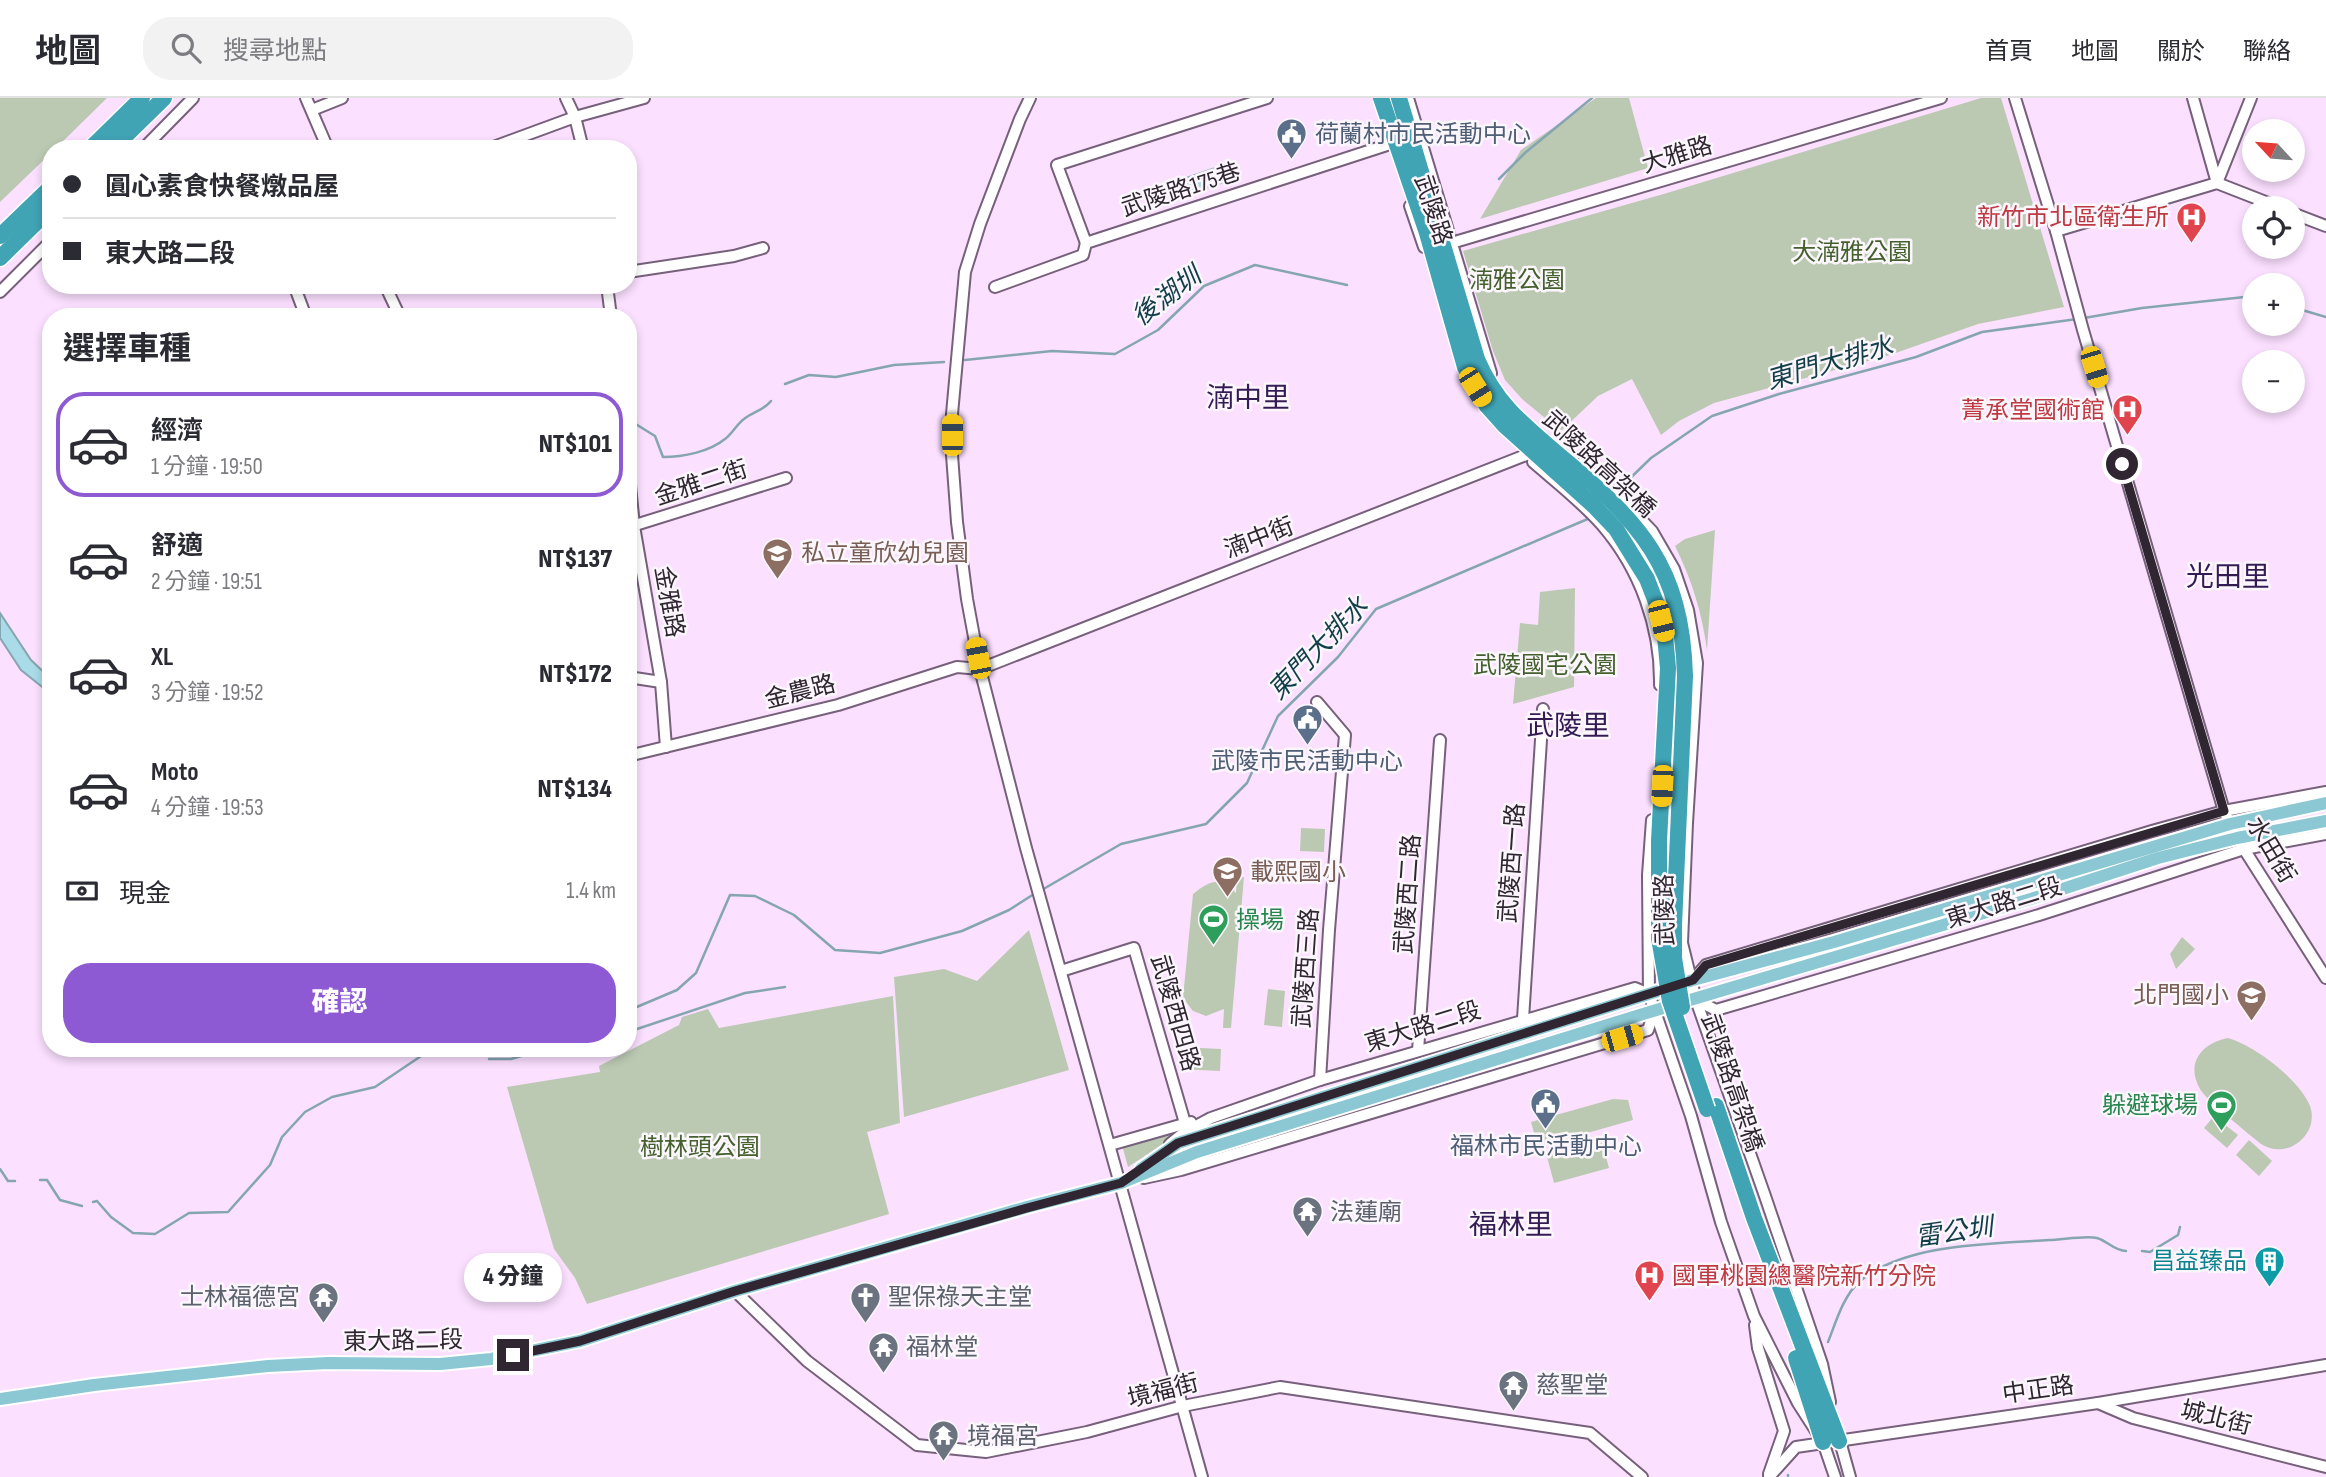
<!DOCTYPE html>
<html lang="zh-TW">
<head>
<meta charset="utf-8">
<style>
	body { margin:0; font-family:"Sofia Sans Condensed","Noto Sans TC",sans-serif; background:#f2f2f3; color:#2b2b33; height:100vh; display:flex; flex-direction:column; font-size:26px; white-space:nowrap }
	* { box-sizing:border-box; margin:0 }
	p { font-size:23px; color:#7c7c81 }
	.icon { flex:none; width:38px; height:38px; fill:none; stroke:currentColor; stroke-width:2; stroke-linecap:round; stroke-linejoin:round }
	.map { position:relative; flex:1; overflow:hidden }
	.sheet { position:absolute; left:42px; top:210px; width:595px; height:749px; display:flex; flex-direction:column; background:#fff; border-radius:28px; box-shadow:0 4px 10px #0003 }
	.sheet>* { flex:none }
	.banner { position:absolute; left:42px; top:42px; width:595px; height:154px; border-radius:28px; box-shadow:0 4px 10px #0003; display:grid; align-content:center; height:154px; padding:0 21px; background:#fff }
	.needle { width:46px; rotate:296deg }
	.fabs { position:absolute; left:2242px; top:21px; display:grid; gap:14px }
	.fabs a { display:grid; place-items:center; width:63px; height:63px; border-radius:50%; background:#fff; box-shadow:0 4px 10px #0003; font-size:35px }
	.end { position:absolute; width:32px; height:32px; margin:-16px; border:9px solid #302631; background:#fff; box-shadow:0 0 0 4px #fff }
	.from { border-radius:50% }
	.bubble { position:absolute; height:49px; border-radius:24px; background:#fff; box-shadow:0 4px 10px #0003; font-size:23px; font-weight:800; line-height:49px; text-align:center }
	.car { position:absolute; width:21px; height:42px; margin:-21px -10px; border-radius:9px; box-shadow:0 0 5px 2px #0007; background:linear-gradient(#f5c518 24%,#345 0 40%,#f5c518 0 76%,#345 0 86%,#f5c518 0) }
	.banner b { display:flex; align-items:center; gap:24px; height:66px; font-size:26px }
	.banner b+b { border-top:2px solid #e1e1e2 }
	.banner i { width:18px; height:18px; background:#2b2b33 }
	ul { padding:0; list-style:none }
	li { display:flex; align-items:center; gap:21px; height:105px; margin:0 14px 10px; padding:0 7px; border:4px solid transparent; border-radius:28px }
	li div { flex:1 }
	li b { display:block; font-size:26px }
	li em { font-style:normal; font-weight:800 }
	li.active { border-color:#8e5ad3 }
	li>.icon { width:63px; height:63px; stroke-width:1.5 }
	h2 { padding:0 21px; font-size:32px; line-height:84px }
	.pay { display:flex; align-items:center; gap:18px; height:77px; padding:0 21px; font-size:26px }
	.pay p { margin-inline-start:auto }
	.primary-button { display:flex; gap:14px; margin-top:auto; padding:14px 21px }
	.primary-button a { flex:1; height:80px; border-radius:28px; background:#8e5ad3; color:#fff; font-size:28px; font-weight:800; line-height:80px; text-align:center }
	header { display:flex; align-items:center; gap:42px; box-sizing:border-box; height:98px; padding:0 35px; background:#fff; border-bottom:2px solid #e1e1e2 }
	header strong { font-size:33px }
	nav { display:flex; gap:38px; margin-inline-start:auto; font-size:24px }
	.search { width:490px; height:63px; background:#f2f2f3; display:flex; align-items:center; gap:18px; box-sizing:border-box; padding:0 24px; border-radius:28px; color:#7c7c81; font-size:26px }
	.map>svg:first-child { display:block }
</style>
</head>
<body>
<header>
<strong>地圖</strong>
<div class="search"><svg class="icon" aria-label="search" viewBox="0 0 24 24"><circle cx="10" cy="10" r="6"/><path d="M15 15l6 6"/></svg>搜尋地點</div>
<nav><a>首頁</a><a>地圖</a><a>關於</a><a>聯絡</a></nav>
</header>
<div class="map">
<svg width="2326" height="1379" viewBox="0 0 2326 1379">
	<rect width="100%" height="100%" fill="#fbe0ff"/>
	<g fill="#bbc9b2">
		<path d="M0,0H107L55,51H51V55L0,104Z"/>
		<path d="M1596,0H1629L1648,70L1480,121L1521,52Z"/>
		<path d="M1981,0H2001L2064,209L1978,226L1890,257L1714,305L1679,323L1661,337L1632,281L1598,298L1561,333L1522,301L1505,282L1493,253L1463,153L1667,95Z"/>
		<path d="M1715,432L1707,552C1702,515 1692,482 1675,448L1685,441Z"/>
		<path d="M1575,490L1574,589L1513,606L1520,525L1538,527L1540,494Z"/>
		<path d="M1301,730L1325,731L1324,754L1300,753Z"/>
		<path d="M1244,779L1231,930H1223L1224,911L1206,918L1193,913L1183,900L1193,796C1209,783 1221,777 1236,795L1237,781Z"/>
		<path d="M1029,832L1069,972L904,1019L894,879L944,871L977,883Z"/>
		<path d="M2182,839L2195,851L2176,871L2170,856Z"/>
		<path d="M1268,891L1285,893L1282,929L1264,927Z"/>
		<path d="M893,898L900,1025L867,1034L889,1116L587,1206L575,1180L554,1151L507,989L600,974L599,968L679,927L682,919L708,911L719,930Z"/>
		<path d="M2228,940C2254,947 2300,982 2310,1008C2320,1036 2287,1063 2261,1046C2249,1036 2207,1003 2200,991C2185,965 2202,945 2228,940Z"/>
		<path d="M1180,949L1221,951L1220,973L1179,971Z"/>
		<path d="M1613,1001L1628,1002L1633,1022L1538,1049L1531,1024Z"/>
		<path d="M2214,1018L2238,1037L2227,1050L2204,1030Z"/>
		<path d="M1187,1030L1128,1069L1122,1047Z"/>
		<path d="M1601,1040L1609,1070L1554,1085L1546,1055Z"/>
		<path d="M2249,1042L2272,1063L2259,1078L2236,1057Z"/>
	</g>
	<g fill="#aadbe8" stroke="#85a5b1" stroke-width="2">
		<path d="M1218,69L1224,84L1188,96L1183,81Z"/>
		<path d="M0,515L31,562L51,581V596L21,572L0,540Z"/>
	</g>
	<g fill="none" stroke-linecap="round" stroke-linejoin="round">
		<g stroke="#85a5b1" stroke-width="2.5">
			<path d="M1499,81L1526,54L1592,0"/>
			<path d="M2292,209L2326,219"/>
			<path d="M2084,220L2142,210L2254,198"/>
			<path d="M965,262L1052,253L1115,256L1158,232L1204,188L1255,167L1347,187"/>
			<path d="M785,286L809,277L836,279L894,267L944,264"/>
			<path d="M634,325L655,338L663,359C683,359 709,354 725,341C732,336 737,326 744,321C753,314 764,312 771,303"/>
			<path d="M1617,393L1651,360L1712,318L1779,296L1916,259L1982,234L2077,221"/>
			<path d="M1040,793L1121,746L1206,726L1247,685L1278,618L1338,559L1376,511L1590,420"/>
			<path d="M628,910L632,911L677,892L696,875L730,797L755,798L794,817L835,852L880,855L962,833L1009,812L1034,796"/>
			<path d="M628,934L745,895L785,889"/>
			<path d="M489,961H511L538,953L558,956L585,950"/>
			<path d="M0,1071L8,1083H15"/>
			<path d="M40,1082H47L60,1102L82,1108"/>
			<path d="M93,1104L97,1103L111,1119L133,1135L155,1136L189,1115L228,1114L270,1067L282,1039L305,1014L332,999L375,989L433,950"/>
			<path d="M2142,1153L2150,1154L2178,1137L2180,1129"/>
			<path d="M1828,1244C1836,1224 1843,1198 1860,1183C1906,1145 1992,1146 2049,1142C2061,1142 2086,1137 2097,1140C2108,1143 2114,1153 2126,1153"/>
			<path d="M1788,1379V1377"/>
		</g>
		<defs>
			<g id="minor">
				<path d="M306,0L328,51"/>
				<path d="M566,0L575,19L583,51"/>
				<path d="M1030,0L1020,21L980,126L965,174L952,316V357L957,424L967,501L980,571L1026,750L1202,1379"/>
				<path d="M1408,0L1491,275"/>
				<path d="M2015,0L2056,133L2083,232L2224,713L2237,740L2326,880"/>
				<path d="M2193,0L2217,85"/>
				<path d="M312,12L342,0"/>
				<path d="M143,51L193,0"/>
				<path d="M488,51L575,19L644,0"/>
				<path d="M2217,85L2251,0"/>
				<path d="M1410,108L1424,149"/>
				<path d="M2292,115L2326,128"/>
				<path d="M2056,133L2217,85L2281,110"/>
				<path d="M1086,145L1057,67L1267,0"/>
				<path d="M1448,146L1941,0"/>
				<path d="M628,174L734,158L763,150"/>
				<path d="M294,187L306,219"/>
				<path d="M385,187L400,219"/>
				<path d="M607,187L611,219"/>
				<path d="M995,189L1083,157L1086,145L1390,46"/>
				<path d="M0,194L51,143"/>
				<path d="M1533,364C1556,384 1582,404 1602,427C1640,471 1661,529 1660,587"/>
				<path d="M1581,366L1624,404L1652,433L1674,471L1688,512L1697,565L1687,725L1682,845L1696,902L1765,1098L1822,1266L1830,1304"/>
				<path d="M628,367L634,428L661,584L666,649"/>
				<path d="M629,429L786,380"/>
				<path d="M628,579L661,584"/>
				<path d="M1317,604L1345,637L1329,832L1320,982"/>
				<path d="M628,658L838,607L957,569L980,571L1526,357L1536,351"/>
				<path d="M1652,722L1648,777L1649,896L1691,1018L1721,1124L1754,1218L1798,1305L1823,1344L1835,1379"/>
				<path d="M1061,873L1134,850L1185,1025"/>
				<path d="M1693,882L1706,867L2152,733L2224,713L2326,694"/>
				<path d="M1696,902L1716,912L2039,817L2244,751L2326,736"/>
				<path d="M1523,921L1543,611"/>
				<path d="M1418,953L1440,642"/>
				<path d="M1170,1046L1185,1034L1211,1020L1320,982L1635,890L1649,896"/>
				<path d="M1110,1047L1191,1024"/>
				<path d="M1144,1080L1181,1072L1648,932L1654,914"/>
				<path d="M735,1193L807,1263L917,1347L986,1354L1087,1334L1183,1308L1280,1289L1590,1335L1642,1379"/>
				<path d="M1755,1227L1758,1250L1784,1333L1769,1376"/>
				<path d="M2098,1305L2133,1320L2326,1369"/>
				<path d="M1838,1336L1850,1379"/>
				<path d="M1769,1379L1796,1349L2098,1305L2326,1267"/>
			</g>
			<g id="major">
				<path d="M1141,1071L1178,1045L1693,882L1834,844L2230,726L2326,705"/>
				<path d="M0,1301L94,1287L268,1268L328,1265L440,1266L491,1261L580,1243L735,1193L1027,1109L1121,1085L1197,1054L1643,916L2044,797L2158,760L2237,740L2326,723"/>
			</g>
			<g id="highway">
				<path d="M1390,0L1403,39"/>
				<path d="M90,51L142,0"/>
				<path d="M112,51L164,0"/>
				<path d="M0,138L51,89"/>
				<path d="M0,160L51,110"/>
				<path d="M1663,705L1671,685L1676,609V554"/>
				<path d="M1716,1008L1754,1120L1839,1343"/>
				<path d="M1796,1260L1823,1344"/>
			</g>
		</defs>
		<use href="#minor" stroke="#77607b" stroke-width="14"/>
		<use href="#major" stroke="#fff" stroke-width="16"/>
		<use href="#highway" stroke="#fff" stroke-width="19"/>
		<use href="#minor" stroke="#fff" stroke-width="10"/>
		<use href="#major" stroke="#8cc8d3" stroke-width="12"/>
		<use href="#highway" stroke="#40a4b5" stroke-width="16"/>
		<defs>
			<g id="highway-bridge">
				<path d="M1381,0L1427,135L1465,269L1487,308L1504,327L1594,408L1616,431L1647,481L1657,507L1665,538L1668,570L1659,743V840L1670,903L1707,1011"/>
				<path d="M1399,0L1477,261C1496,306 1524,327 1559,357C1640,424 1682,468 1685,578L1674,827V860L1682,909"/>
			</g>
		</defs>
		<use href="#highway-bridge" stroke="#fff" stroke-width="19" stroke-linecap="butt"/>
		<use href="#highway-bridge" stroke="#40a4b5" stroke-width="16"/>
	</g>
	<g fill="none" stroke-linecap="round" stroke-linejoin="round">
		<path stroke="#302631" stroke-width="9" d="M513,1257L580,1243L735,1193L1027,1110L1121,1085L1178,1045L1693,882L1706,867L2224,713L2122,366"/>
	</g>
	<defs>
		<symbol id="civic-pin" viewBox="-11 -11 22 30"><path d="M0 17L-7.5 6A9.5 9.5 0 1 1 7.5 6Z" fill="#5c6f8a" stroke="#fbf6fc"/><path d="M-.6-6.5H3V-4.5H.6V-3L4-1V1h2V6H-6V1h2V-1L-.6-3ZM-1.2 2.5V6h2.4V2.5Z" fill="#fff"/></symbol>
		<symbol id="hospital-pin" viewBox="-11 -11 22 30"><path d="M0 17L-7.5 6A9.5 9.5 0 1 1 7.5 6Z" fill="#e0444e" stroke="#fbf6fc"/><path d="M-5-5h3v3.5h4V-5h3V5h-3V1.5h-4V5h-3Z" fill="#fff"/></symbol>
		<symbol id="school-pin" viewBox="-11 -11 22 30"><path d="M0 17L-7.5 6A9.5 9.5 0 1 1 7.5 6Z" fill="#8d6e63" stroke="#fbf6fc"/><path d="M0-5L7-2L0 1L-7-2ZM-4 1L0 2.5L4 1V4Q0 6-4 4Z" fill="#fff"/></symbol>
		<symbol id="stadium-pin" viewBox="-11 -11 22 30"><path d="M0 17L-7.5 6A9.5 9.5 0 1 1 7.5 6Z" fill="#2e9e5b" stroke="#fbf6fc"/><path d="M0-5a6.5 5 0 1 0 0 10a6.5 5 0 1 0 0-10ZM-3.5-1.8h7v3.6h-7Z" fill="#fff"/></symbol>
		<symbol id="temple-pin" viewBox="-11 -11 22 30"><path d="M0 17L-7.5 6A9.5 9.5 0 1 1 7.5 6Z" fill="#6b7280" stroke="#fbf6fc"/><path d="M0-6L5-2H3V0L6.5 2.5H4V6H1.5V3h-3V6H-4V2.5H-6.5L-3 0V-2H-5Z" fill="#fff"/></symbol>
		<symbol id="building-pin" viewBox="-11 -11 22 30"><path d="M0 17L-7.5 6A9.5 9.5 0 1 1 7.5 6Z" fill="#0f9aa8" stroke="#fbf6fc"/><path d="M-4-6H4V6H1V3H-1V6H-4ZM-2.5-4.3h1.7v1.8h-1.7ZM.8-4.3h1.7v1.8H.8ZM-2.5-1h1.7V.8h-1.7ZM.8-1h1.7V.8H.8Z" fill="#fff"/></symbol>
		<symbol id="church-pin" viewBox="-11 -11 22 30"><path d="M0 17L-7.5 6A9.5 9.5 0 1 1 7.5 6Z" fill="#6b7280" stroke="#fbf6fc"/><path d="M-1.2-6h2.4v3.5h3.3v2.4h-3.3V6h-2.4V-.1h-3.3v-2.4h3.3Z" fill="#fff"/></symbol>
	</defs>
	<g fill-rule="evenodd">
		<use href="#civic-pin" x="1274" y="18" width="35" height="47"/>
		<use href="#hospital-pin" x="2174" y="102" width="35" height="47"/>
		<use href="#hospital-pin" x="2110" y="294" width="35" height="47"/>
		<use href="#school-pin" x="760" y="438" width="35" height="47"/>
		<use href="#civic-pin" x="1290" y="604" width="35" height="47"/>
		<use href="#school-pin" x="1210" y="756" width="35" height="47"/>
		<use href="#stadium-pin" x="1196" y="804" width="35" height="47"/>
		<use href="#school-pin" x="2234" y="880" width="35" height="47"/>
		<use href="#civic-pin" x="1528" y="988" width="35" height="47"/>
		<use href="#stadium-pin" x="2204" y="990" width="35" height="47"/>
		<use href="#temple-pin" x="1290" y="1096" width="35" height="47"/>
		<use href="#building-pin" x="2252" y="1146" width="35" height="47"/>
		<use href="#hospital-pin" x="1632" y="1160" width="35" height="47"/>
		<use href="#temple-pin" x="306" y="1182" width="35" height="47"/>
		<use href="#church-pin" x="848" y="1182" width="35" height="47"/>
		<use href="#temple-pin" x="866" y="1232" width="35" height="47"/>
		<use href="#temple-pin" x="1496" y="1270" width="35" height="47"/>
		<use href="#temple-pin" x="926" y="1320" width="35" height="47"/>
	</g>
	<g text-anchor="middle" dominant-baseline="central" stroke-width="5" stroke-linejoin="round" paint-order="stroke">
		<g font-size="24" fill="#4e5e75" stroke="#fbf6fc">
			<text x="1315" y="36" text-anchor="start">荷蘭村市民活動中心</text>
			<text x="1307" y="663">武陵市民活動中心</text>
			<text x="1546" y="1048">福林市民活動中心</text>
		</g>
		<g font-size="24" fill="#302631" stroke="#fbf6fc">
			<text transform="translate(1677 57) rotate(-17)">大雅路</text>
			<text transform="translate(1181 92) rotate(-18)">武陵路175巷</text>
			<text transform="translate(1433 112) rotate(72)">武陵路</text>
			<text transform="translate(1599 366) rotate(43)">武陵路高架橋</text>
			<text transform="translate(701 385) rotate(-18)">金雅二街</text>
			<text transform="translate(1259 440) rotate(-21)">湳中街</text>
			<text transform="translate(669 504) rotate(80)">金雅路</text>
			<text transform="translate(800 594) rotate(-14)">金農路</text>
			<text transform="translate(2271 752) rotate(59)">水田街</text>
			<text transform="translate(1512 765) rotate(-86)">武陵西一路</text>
			<text transform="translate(1408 796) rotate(-86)">武陵西二路</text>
			<text transform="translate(2004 805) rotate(-17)">東大路二段</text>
			<text transform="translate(1665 812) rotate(-91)">武陵路</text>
			<text transform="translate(1306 870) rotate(-86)">武陵西三路</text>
			<text transform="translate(1175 915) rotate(74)">武陵西四路</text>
			<text transform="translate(1423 929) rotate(-17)">東大路二段</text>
			<text transform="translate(1732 985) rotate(71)">武陵路高架橋</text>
			<text transform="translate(403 1243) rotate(-1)">東大路二段</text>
			<text transform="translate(2038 1292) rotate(-8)">中正路</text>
			<text transform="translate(1163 1293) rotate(-14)">境福街</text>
			<text transform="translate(2216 1320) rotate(14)">城北街</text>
		</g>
		<g font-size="24" fill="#be3a42" stroke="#fbf6fc" text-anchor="end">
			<text x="2169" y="119">新竹市北區衛生所</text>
			<text x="2105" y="312">菁承堂國術館</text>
			<text x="1672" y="1178" text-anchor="start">國軍桃園總醫院新竹分院</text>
		</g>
		<g font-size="24" fill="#43602d" stroke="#fbf6fc">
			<text x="1852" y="154">大湳雅公園</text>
			<text x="1517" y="182">湳雅公園</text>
			<text x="1545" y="567">武陵國宅公園</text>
			<text x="700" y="1049">樹林頭公園</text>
		</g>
		<g font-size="24" fill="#785e54" stroke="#fbf6fc" text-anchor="start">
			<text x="801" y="455">私立童欣幼兒園</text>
			<text x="1250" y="774">載熙國小</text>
			<text x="2229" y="897" text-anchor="end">北門國小</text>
		</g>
		<g font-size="24" fill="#27864d" stroke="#fbf6fc" text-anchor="start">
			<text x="1236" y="822">操場</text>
			<text x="2198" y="1007" text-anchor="end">躲避球場</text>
		</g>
		<g font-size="24" fill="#5b616d" stroke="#fbf6fc" text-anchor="start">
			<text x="1330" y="1114">法蓮廟</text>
			<text x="300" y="1199" text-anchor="end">士林福德宮</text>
			<text x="888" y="1199">聖保祿天主堂</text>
			<text x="906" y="1249">福林堂</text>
			<text x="1536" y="1287">慈聖堂</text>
			<text x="967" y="1338">境福宮</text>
		</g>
		<g font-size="24" fill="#0d838f" stroke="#fbf6fc" text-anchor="end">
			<text x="2247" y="1163">昌益臻品</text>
		</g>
		<g font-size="26" font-style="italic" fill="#123e49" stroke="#fbf6fc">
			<text transform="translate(1167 199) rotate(-37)">後湖圳</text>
			<text transform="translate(1830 266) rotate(-16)">東門大排水</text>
			<text transform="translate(1319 551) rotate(-46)">東門大排水</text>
			<text transform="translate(1954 1135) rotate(-8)">雷公圳</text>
		</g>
		<g font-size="28" fill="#341b54" stroke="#fbf6fc">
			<text x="1248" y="300">湳中里</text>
			<text x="2228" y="479">光田里</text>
			<text x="1568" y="628">武陵里</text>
			<text x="1511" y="1127">福林里</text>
		</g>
	</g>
</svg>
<div class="fabs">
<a><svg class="needle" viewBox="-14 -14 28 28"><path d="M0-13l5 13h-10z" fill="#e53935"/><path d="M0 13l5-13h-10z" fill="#7c7c81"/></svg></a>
<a><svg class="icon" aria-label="locate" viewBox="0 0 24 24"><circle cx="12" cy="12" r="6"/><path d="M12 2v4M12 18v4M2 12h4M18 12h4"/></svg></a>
<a>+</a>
<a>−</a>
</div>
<i class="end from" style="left:2122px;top:366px"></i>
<i class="end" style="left:513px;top:1257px"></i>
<div class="bubble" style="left:464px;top:1155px;width:98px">4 分鐘</div>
<i class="car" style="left:2094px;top:269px;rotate:163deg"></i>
<i class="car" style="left:1475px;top:289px;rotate:148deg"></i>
<i class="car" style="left:952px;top:337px;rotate:0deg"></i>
<i class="car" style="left:1661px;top:523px;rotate:166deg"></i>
<i class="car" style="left:978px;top:560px;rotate:349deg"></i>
<i class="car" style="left:1662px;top:688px;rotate:183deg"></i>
<i class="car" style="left:1622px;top:940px;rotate:74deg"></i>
<div class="banner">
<b><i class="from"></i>圓心素食快餐燉品屋</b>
<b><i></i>東大路二段</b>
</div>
<section class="sheet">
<h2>選擇車種</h2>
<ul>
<li class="active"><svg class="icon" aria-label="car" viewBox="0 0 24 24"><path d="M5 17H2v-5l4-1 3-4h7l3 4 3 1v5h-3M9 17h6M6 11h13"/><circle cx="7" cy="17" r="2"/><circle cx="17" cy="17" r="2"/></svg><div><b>經濟</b><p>1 分鐘 · 19:50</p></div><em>NT$101</em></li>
<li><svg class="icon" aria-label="car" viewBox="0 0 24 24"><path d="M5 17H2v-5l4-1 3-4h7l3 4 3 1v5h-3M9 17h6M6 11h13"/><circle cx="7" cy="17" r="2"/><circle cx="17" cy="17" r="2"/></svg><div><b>舒適</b><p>2 分鐘 · 19:51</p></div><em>NT$137</em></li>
<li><svg class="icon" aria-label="car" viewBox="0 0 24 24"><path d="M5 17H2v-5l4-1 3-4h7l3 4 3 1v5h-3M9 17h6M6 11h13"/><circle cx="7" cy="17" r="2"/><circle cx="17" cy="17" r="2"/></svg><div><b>XL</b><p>3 分鐘 · 19:52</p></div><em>NT$172</em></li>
<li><svg class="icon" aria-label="car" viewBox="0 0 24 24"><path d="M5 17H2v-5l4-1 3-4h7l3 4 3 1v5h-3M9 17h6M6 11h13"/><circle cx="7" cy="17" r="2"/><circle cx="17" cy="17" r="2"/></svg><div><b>Moto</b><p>4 分鐘 · 19:53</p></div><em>NT$134</em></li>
</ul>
<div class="pay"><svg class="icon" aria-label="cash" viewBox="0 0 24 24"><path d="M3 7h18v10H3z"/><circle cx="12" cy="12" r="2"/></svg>現金<p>1.4 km</p></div>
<div class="primary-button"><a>確認</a></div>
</section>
</div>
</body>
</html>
